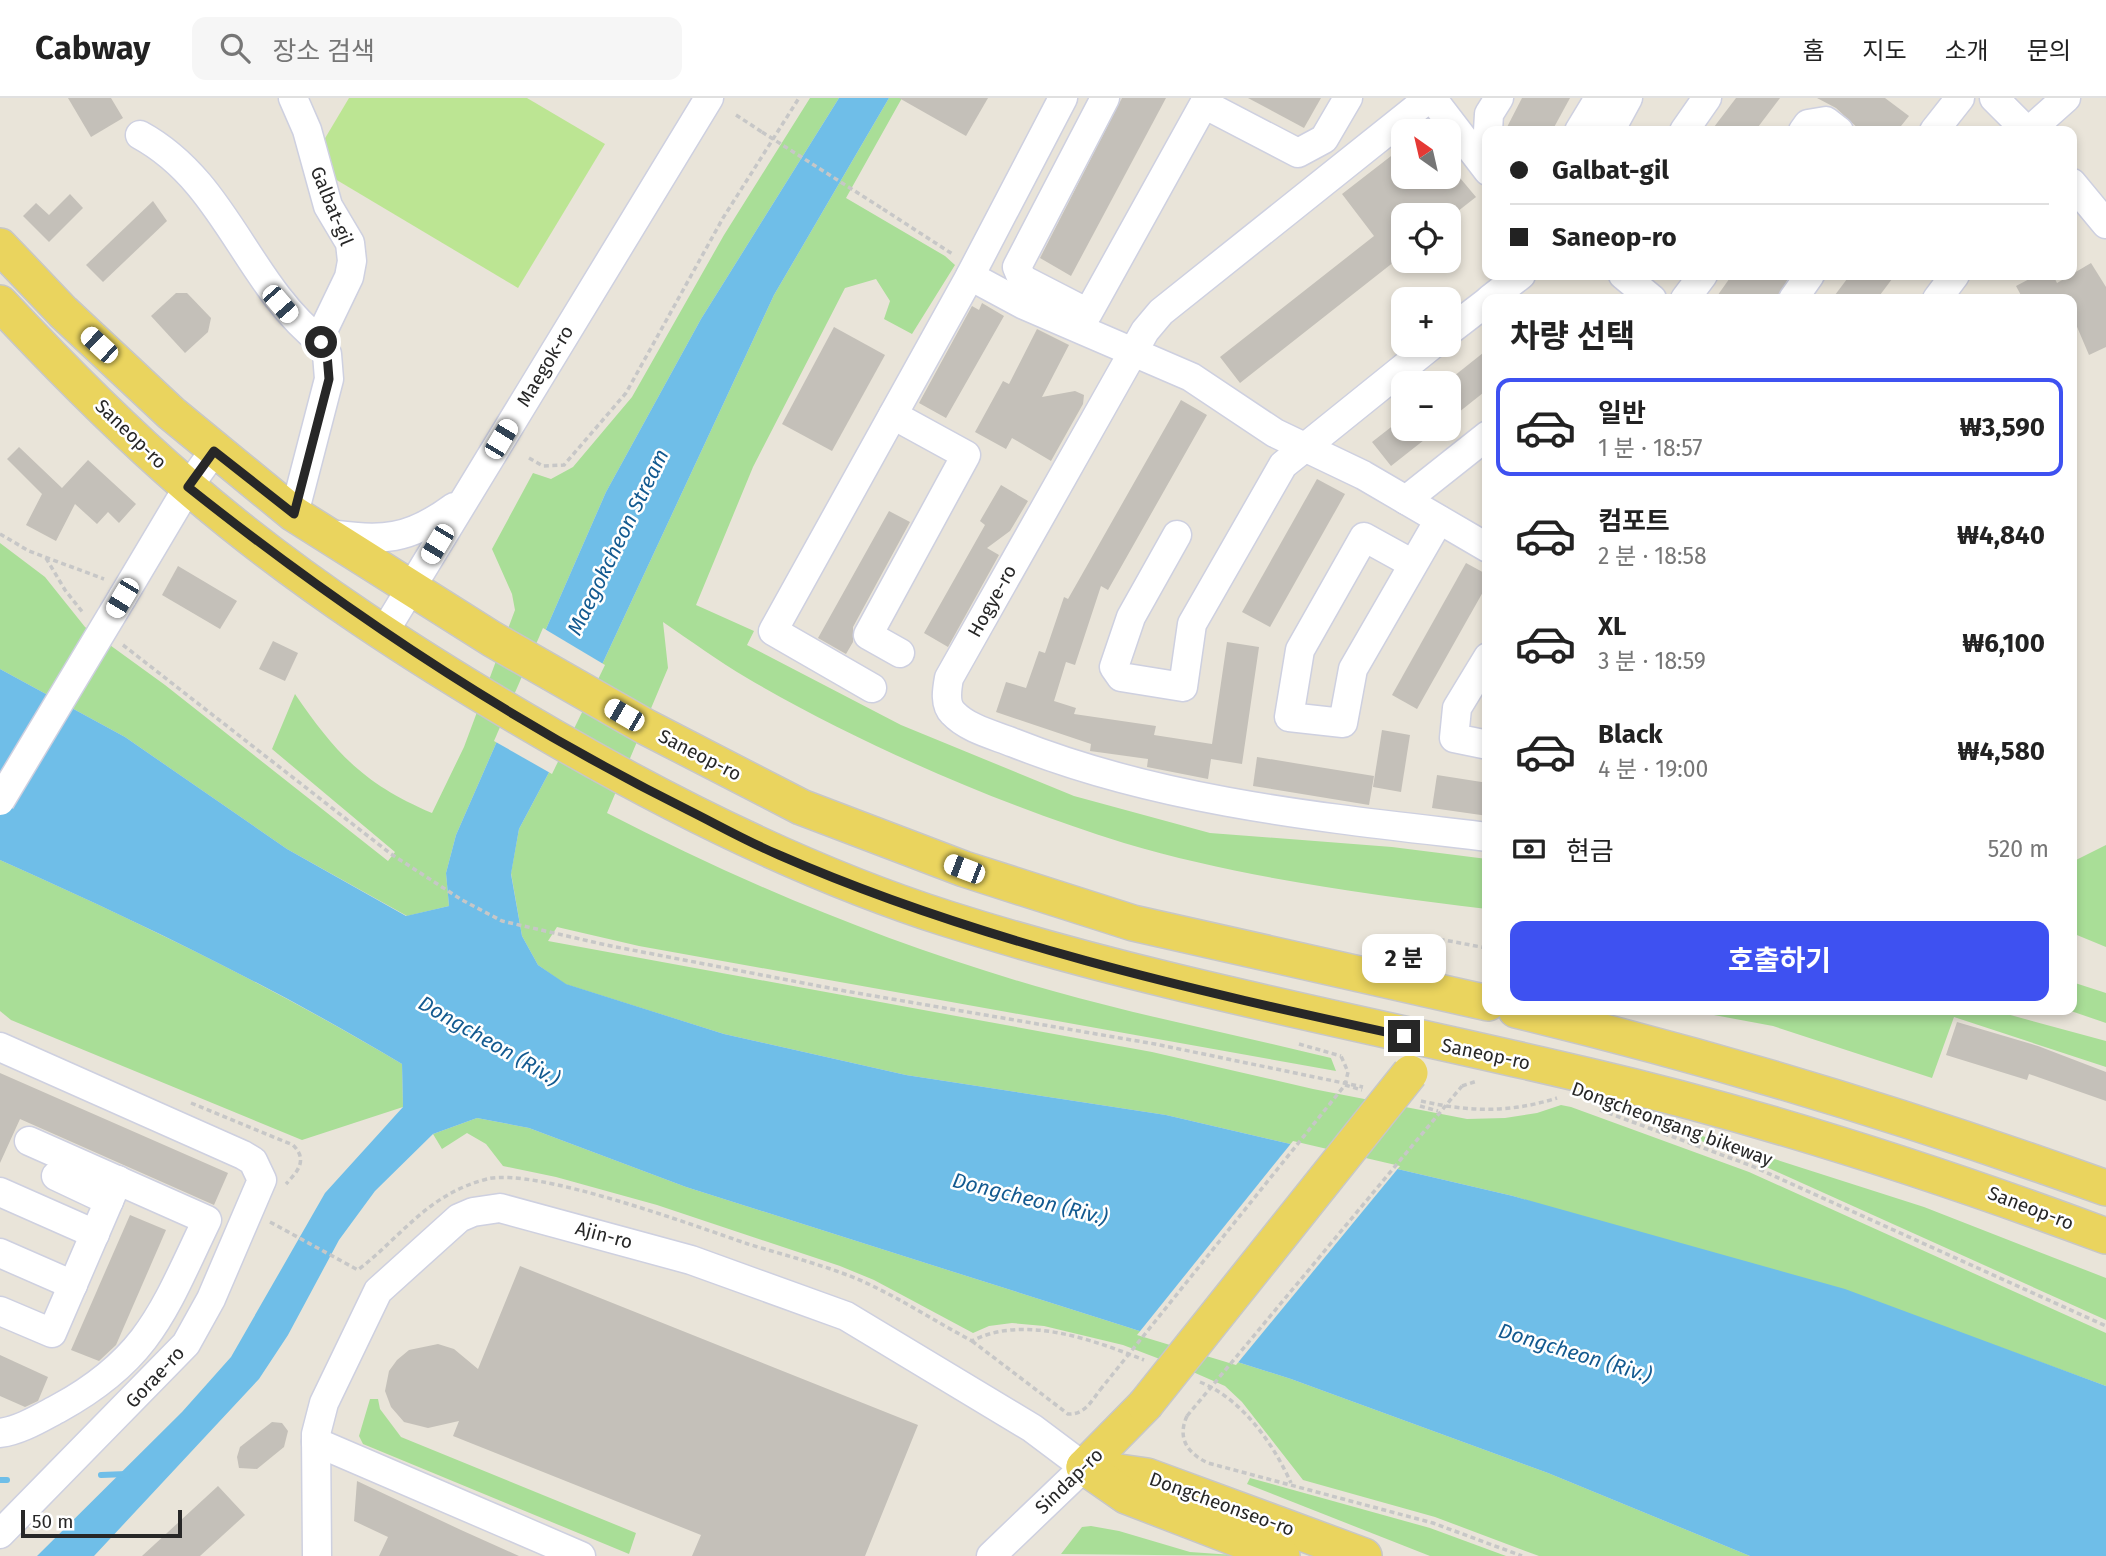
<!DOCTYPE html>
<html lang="ko">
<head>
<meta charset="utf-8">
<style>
	body { margin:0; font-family:"Fira Sans","Noto Sans KR",sans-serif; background:#f6f6f6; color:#222; height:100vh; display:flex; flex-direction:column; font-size:26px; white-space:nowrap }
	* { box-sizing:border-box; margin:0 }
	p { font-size:23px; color:#767676 }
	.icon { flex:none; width:38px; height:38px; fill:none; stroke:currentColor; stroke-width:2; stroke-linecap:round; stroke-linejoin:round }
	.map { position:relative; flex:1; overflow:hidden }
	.side { position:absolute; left:1482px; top:196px; width:595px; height:721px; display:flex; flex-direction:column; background:#fff; border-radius:14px; box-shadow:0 4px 10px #0003 }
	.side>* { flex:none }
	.banner { position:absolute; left:1482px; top:28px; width:595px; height:154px; border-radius:14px; box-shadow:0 4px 10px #0003; display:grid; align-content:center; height:154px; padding:0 28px; background:#fff }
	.needle { width:46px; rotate:326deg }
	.tools { position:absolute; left:1391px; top:21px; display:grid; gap:14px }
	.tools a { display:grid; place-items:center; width:70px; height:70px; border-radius:14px; background:#fff; box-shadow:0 4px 10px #0003; font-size:35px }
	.scale { position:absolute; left:21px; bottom:18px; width:161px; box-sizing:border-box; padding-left:7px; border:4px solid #272727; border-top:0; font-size:19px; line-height:24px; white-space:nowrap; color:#272727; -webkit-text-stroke:5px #fff; paint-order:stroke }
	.end { position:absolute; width:32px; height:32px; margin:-16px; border:9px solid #272727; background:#fff; box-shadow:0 0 0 4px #fff }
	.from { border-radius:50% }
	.bubble { position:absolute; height:49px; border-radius:14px; background:#fff; box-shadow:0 4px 10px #0003; font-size:23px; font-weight:700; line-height:49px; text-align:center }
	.car { position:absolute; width:21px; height:42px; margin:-21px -10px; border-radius:9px; box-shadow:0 0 5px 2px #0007; background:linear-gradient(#fff 24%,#345 0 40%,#fff 0 76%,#345 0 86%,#fff 0) }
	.banner b { display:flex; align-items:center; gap:24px; height:66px; font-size:26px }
	.banner b+b { border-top:2px solid #e0e0e0 }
	.banner i { width:18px; height:18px; background:#222 }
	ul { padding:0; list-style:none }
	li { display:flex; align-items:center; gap:21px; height:98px; margin:0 14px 10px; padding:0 14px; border:4px solid transparent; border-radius:14px }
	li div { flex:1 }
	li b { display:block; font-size:26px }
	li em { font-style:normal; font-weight:700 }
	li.selected { border-color:#3e51f1 }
	li>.icon { width:63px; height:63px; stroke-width:1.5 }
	h2 { padding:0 28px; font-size:32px; line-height:84px }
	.pay { display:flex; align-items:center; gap:18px; height:77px; padding:0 28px; font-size:26px }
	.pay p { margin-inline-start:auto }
	.button { display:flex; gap:14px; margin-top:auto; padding:14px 28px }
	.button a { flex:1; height:80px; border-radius:14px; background:#3e51f1; color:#fff; font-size:28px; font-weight:700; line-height:80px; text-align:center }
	header { display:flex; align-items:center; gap:42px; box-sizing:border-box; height:98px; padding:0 35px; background:#fff; border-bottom:2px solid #e0e0e0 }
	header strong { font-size:33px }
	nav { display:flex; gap:38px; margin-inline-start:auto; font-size:24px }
	.search { width:490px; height:63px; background:#f6f6f6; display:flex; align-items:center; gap:18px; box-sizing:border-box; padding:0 24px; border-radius:14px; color:#767676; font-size:26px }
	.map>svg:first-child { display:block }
</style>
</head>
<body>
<header>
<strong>Cabway</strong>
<div class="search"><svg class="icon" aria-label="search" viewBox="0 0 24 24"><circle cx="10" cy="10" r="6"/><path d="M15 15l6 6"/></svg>장소 검색</div>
<nav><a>홈</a><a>지도</a><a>소개</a><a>문의</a></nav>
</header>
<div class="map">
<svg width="2106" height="1458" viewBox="0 0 2106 1458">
	<rect width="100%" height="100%" fill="#e9e4d9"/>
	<g fill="#a9de97">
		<path d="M810,0H839L701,221L606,394L456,737L446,775L449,808L407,818L287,751L125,639L0,571V445L45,479L85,529L165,587L388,763L395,754L272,651L295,596C336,656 364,686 432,715L464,649L515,512L512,496L492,451L533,375L551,381L573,369L632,299L724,137Z"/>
		<path d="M889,0H902L846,100L945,158L955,167L912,236L884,221L890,203L876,181L845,190L753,369L696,507L754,533L747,547L901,627L1074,698L1210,735L1392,749L1487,761V811C1366,796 1242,780 1124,745C998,706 860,646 747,580C718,563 691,543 663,524L668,570L607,715C748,788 899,850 1053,893C1145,919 1238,937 1331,960L1336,973L639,848L557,829L548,843L1152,954L1313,991L1467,1021L1505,1020L1537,1015L1561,1007L1571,1009L1749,1074L2106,1235V1288L1991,1246L1513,1098L1166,1017L906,977L724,936L565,886L538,867L522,838L511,775L519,731L572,631L774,197Z"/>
		<path d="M2106,747V849L2072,835V764Z"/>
		<path d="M0,762C137,823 273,889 402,966L403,1009L302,1042L11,922L0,913Z"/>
		<path d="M2072,884L2106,895V925L2068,912H2072Z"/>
		<path d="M1687,912H1992L2106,943V969L1954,919L1932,980L1773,928Z"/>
		<path d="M477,1020L529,1030L686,1089L1291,1281L1548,1375L1750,1458H1539L1435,1419L1303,1382L1242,1304L1225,1288L1186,1271L1123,1247L1044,1228L1012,1225L989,1228L973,1235L874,1182L840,1168L657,1107L556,1079L503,1068L486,1046L467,1035L442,1051L433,1036Z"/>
		<path d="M1690,1034L1924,1109L2106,1180V1222L1753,1063L1688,1038Z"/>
		<path d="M370,1301H378L380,1311L401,1339L636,1435L629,1456L363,1346L359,1338Z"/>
		<path d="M1250,1380L1430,1430L1506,1458H1430L1247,1386Z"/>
		<path d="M1091,1428L1119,1433L1190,1454L1247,1458L1061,1456L1082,1429Z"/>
	</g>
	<path fill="#bce593" d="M349,0H527L605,46L518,190L330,78L321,47Z"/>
	<path fill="#6fbee8" d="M839,0H889L774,197L572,631L519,731L511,776L522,838L538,867L566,886L724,936L906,977L1166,1017L1513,1098L1845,1191L2106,1288V1458H1750L1548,1375L1291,1281L686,1089L529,1030L477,1020L433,1036L375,1093L339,1142L288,1237L259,1281L94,1458H37L182,1314L231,1259L325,1095L403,1009L402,966C274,889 137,823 0,762V571L125,639L287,751L406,818L449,808L446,775L456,737L606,394L701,221Z"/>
	<g fill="#e9e4d9">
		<path d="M543,530L605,567L552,676L494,643Z"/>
		<path d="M1293,1043L1400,1068L1236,1267L1137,1237Z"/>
	</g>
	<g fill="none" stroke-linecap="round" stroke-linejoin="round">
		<g stroke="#6fbee8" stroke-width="6">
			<path d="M101,1377L127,1376"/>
			<path d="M0,1382H7"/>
		</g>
	</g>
	<g fill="#c4c0b9">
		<path d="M68,0H111L123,20L91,39Z"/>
		<path d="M899,0H988L966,38Z"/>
		<path d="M1122,0H1166L1071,178L1040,160Z"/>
		<path d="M1248,0H1321L1304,30Z"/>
		<path d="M1522,0H1570L1552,33H1505Z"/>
		<path d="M1736,0H1780L1755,33H1711Z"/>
		<path d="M1817,0H1885L1909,18L1897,33H1861L1836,10Z"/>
		<path d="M1404,48V79H1449L1455,74L1476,99L1453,117H1404V156L1240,285L1220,259L1374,138L1342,96Z"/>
		<path d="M70,96L83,110L49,144L23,118L36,105L49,117Z"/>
		<path d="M153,103L167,123L103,184L86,167Z"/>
		<path d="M2091,165L2106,189V249L2089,257L2072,217V201H2023L2016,188L2037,177H2053L2057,185Z"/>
		<path d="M1732,177H1790L1777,201H1715Z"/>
		<path d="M1850,177H1895L1877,201H1832Z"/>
		<path d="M176,195H187L211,220L208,234L185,255L151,218Z"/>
		<path d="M982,205L1004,218L946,320L919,305L972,208L979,212Z"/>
		<path d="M834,229L885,257L832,353L782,326Z"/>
		<path d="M1037,231L1069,247L1042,299L1075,293L1084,297L1083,306L1051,363L1012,340L1006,351L975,334L1003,283L1009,286Z"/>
		<path d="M1488,251V291L1449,322V282Z"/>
		<path d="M1181,302L1207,317L1108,492L1101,488L1075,567L1066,564L1054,603L1076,610L1074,616L1156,628L1154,637L1212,646L1227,544L1259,549L1242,666L1211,661L1208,681L1147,669L1148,661L1090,653L1091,646L996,614L1006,584L1026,590L1039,553L1045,555L1064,499L1068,501Z"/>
		<path d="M1404,319V331H1438L1391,368L1372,344Z"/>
		<path d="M19,349L62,390L88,362L136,406L119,425L108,414L97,426L75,406L56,443L26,427L42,396L7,361Z"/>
		<path d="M1317,381L1345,396L1270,529L1242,514Z"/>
		<path d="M1001,387L1028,403L1010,433L987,450L999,457L948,549L924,535L985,427L980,423Z"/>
		<path d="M889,413L910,424L853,529V544L846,556L818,540Z"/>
		<path d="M1466,465L1488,477V485L1417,611L1392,597Z"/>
		<path d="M178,468L237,503L220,531L162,497Z"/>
		<path d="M273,543L298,555L285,583L259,571Z"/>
		<path d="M1382,632L1410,637L1401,694L1373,689Z"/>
		<path d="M1257,659L1374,678L1369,707L1253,688Z"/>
		<path d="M1437,677L1488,685V718L1432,710Z"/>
		<path d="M1957,924L2038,948L2106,974V1003L2029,976L2027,982L1946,957Z"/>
		<path d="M0,975L228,1075L214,1107L20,1021L0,1065Z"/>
		<path d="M130,1117L166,1132L116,1247L99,1263L71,1252Z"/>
		<path d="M520,1168L918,1327L865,1458H692L701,1437L453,1338L459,1323L428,1330L404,1324L391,1309L385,1293L389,1273L397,1262L409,1252L438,1246L454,1251L478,1271Z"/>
		<path d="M0,1257L48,1279L38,1303L25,1309L0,1298Z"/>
		<path d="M272,1324L282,1325L288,1333L284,1349L257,1371L239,1370L237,1359L240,1349Z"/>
		<path d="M357,1383L461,1432L519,1458H379L388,1439L354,1423Z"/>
		<path d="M218,1388L245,1417L200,1458H142Z"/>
	</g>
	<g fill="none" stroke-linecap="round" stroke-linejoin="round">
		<defs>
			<g id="minor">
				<path d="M293,0L307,32L328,108L350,145L352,163L349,179L322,235L321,244L327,256L329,281L294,416"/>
				<path d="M1105,0L1017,169L1022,181L1088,215L1204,6L1298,55L1324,41L1348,0"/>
				<path d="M1429,0L1161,214L1145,233L949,580C947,591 944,606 953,615C968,631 994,637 1014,645C1165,705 1328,720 1488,739"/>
				<path d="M1432,0L1488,73"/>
				<path d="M1994,0L2027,33"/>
				<path d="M1488,33L1489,16L1499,0"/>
				<path d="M1579,33L1599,0"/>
				<path d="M1610,33L1628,0"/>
				<path d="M1684,33L1707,0"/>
				<path d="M1803,33L1808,26L1826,23L1839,33"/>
				<path d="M1934,33L1960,0"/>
				<path d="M2029,33L2066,0"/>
				<path d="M140,37C226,84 246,185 321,244"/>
				<path d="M2072,85L2106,126"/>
				<path d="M1623,177L1652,201"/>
				<path d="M970,178L1024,207L1191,279L1275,335L1363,377L1488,450"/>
				<path d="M1490,201L1521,177"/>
				<path d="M1685,201L1703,177"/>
				<path d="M1793,201L1810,177"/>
				<path d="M1937,201L1955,177"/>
				<path d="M1449,233L1488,203"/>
				<path d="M893,317L966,357L868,537L900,555"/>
				<path d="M1406,402L1488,337"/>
				<path d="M328,436C383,443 408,443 454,409"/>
				<path d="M1177,437L1131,519L1114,569L1121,579L1183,589L1192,526L1283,367L1432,247"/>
				<path d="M1413,466L1364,439L1300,552L1289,619L1343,625L1353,571L1439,422"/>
				<path d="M122,500L188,389L214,353"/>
				<path d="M383,536L709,0"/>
				<path d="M1488,559L1457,610L1454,640L1488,647"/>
				<path d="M872,590L773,533L970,178L1063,0"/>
				<path d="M0,949L243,1057L253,1063L262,1082L211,1201L186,1246L0,1436"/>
				<path d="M56,1078L109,1103"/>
				<path d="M0,1094L95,1136"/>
				<path d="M0,1155L73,1187"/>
				<path d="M0,1213L52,1235L118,1082"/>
				<path d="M0,1335C21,1332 40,1320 59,1310C150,1260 164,1211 207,1122L29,1043"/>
				<path d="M316,1344L581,1458"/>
				<path d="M317,1458L316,1336L324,1305L378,1193L459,1120L473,1114L500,1110L691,1162L846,1218L1032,1330L1084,1369L991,1458"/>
			</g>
			<g id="major">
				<path d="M0,148L63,214L171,315L294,416L492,541L646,629L801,709L964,771L1133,825L1488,905"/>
				<path d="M0,205C59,268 120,330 185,386C298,484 425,565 553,639C679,712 810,777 948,821C1159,888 1375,927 1589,978C1765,1019 1937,1075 2106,1138"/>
				<path d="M1516,912C1716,960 1912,1020 2106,1090"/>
				<path d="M1084,1369L1147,1378L1364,1458"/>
				<path d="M1084,1369L1145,1307"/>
				<path d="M1093,1375L1126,1398L1282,1458"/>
			</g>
		</defs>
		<use href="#minor" stroke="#ced0e0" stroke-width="31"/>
		<use href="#major" stroke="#c7c7c7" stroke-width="38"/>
		<g stroke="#c7c7c7" stroke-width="3.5" stroke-dasharray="5 3.5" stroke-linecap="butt">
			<path d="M736,17L762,34"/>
			<path d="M883,111L954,157"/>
			<path d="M529,360L543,368L564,367L626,295L723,120L799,0"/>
			<path d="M0,436L29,453L104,481"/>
			<path d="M46,460L65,492L84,516"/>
			<path d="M123,547L391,756L462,802L502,823L606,847L845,893L1155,946L1363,989"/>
			<path d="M1382,851C1416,830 1451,845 1488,850"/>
			<path d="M1299,946L1341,958"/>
			<path d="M1345,987L1362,992"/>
			<path d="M1462,988L1477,983"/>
			<path d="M1421,1003C1469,1014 1510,1015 1557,1000"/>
			<path d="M191,1005L293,1047C308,1062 298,1073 286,1086"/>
			<path d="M1420,1008L1438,1013"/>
			<path d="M1600,1012L1752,1068L2106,1228"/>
			<path d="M270,1124L358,1172C403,1137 428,1096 487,1081C536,1069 695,1128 748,1146C784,1157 820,1166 855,1180C895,1197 933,1222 972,1243C1023,1216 1094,1242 1144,1262"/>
			<path d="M972,1243L1068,1316C1084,1317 1091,1304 1100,1292"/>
			<path d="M1200,1284C1242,1301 1273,1345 1291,1385"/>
			<path d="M1187,1318C1177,1340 1187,1355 1208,1365L1433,1425L1522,1458"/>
		</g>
		<use href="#minor" stroke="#fff" stroke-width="28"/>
		<use href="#major" stroke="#ead45e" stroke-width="35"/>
		<defs>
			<path id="minor-bridge" d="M0,703L122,500"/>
			<path id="major-bridge" d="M1145,1307L1410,975"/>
		</defs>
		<use href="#minor-bridge" stroke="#ced0e0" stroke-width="31" stroke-linecap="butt"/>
		<use href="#major-bridge" stroke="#c7c7c7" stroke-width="38" stroke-linecap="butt"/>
		<g stroke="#c7c7c7" stroke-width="3.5" stroke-dasharray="5 3.5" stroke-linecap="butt">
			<path d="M762,34L883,111"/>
			<path d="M1100,1292L1345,987L1348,974L1341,958"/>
			<path d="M1187,1318L1462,988"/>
		</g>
		<use href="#minor-bridge" stroke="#fff" stroke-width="28"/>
		<use href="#major-bridge" stroke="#ead45e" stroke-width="35"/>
	</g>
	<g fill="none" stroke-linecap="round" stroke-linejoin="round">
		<path stroke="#272727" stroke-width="9" d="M321,244L327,256L329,281L294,416L214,353L188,389C345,514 507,622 688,712C718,727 748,744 779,757C978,844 1192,892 1404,938"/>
	</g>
	<g text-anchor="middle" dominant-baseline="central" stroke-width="5" stroke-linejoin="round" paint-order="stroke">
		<g font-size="19" fill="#272727" stroke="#fff">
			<text transform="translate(332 108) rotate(68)">Galbat-gil</text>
			<text transform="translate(545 268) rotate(-59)">Maegok-ro</text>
			<text transform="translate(131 336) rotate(44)">Saneop-ro</text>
			<text transform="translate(992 503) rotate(-61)">Hogye-ro</text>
			<text transform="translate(700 657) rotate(27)">Saneop-ro</text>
			<text transform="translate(1486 956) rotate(12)">Saneop-ro</text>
			<text transform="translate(1672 1026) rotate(20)">Dongcheongang bikeway</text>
			<text transform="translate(2031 1110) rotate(21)">Saneop-ro</text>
			<text transform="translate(604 1137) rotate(15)">Ajin-ro</text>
			<text transform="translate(155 1279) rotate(-47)">Gorae-ro</text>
			<text transform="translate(1069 1383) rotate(-44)">Sindap-ro</text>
			<text transform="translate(1222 1406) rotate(20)">Dongcheonseo-ro</text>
		</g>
		<g font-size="21" font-style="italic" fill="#135a90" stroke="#fff">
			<text transform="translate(618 444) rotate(-64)">Maegokcheon Stream</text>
			<text transform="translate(489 943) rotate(30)">Dongcheon (Riv.)</text>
			<text transform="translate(1030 1101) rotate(14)">Dongcheon (Riv.)</text>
			<text transform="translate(1575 1255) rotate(17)">Dongcheon (Riv.)</text>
		</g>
	</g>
</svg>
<div class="tools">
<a><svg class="needle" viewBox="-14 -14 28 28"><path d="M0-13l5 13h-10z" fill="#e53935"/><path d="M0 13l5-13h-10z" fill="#767676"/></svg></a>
<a><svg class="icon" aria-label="locate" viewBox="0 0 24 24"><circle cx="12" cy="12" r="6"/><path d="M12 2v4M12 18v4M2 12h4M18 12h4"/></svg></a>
<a>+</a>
<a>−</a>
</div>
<div class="scale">50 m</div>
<i class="end from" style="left:321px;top:244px"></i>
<i class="end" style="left:1404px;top:938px"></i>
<div class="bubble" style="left:1362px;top:836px;width:84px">2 분</div>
<i class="car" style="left:280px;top:206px;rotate:139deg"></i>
<i class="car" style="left:99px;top:247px;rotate:313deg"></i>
<i class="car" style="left:501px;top:341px;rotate:31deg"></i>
<i class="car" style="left:437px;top:446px;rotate:211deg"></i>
<i class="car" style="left:122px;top:500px;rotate:211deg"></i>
<i class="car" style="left:624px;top:617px;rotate:300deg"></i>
<i class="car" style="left:964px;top:771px;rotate:291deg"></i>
<div class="banner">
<b><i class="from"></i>Galbat-gil</b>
<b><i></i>Saneop-ro</b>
</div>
<section class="side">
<h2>차량 선택</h2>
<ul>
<li class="selected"><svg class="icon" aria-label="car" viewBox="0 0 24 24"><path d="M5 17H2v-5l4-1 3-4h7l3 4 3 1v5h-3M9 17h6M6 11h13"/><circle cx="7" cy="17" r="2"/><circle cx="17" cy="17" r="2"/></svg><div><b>일반</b><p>1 분 · 18:57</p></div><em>₩3,590</em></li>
<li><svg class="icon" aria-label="car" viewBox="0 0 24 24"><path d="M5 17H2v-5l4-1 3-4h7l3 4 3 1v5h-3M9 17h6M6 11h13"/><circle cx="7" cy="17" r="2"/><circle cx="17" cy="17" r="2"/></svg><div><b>컴포트</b><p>2 분 · 18:58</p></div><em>₩4,840</em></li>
<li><svg class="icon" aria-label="car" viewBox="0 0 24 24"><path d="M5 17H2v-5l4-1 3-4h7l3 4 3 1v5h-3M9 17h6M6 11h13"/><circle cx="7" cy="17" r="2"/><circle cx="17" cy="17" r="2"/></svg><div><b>XL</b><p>3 분 · 18:59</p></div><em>₩6,100</em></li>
<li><svg class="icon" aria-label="car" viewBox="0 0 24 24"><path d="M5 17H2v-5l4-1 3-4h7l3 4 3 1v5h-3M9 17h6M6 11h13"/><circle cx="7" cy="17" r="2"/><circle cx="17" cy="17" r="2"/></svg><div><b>Black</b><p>4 분 · 19:00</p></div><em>₩4,580</em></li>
</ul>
<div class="pay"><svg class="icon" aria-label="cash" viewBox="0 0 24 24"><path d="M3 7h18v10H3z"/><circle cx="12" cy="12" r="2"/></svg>현금<p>520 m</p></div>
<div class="button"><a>호출하기</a></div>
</section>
</div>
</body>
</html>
